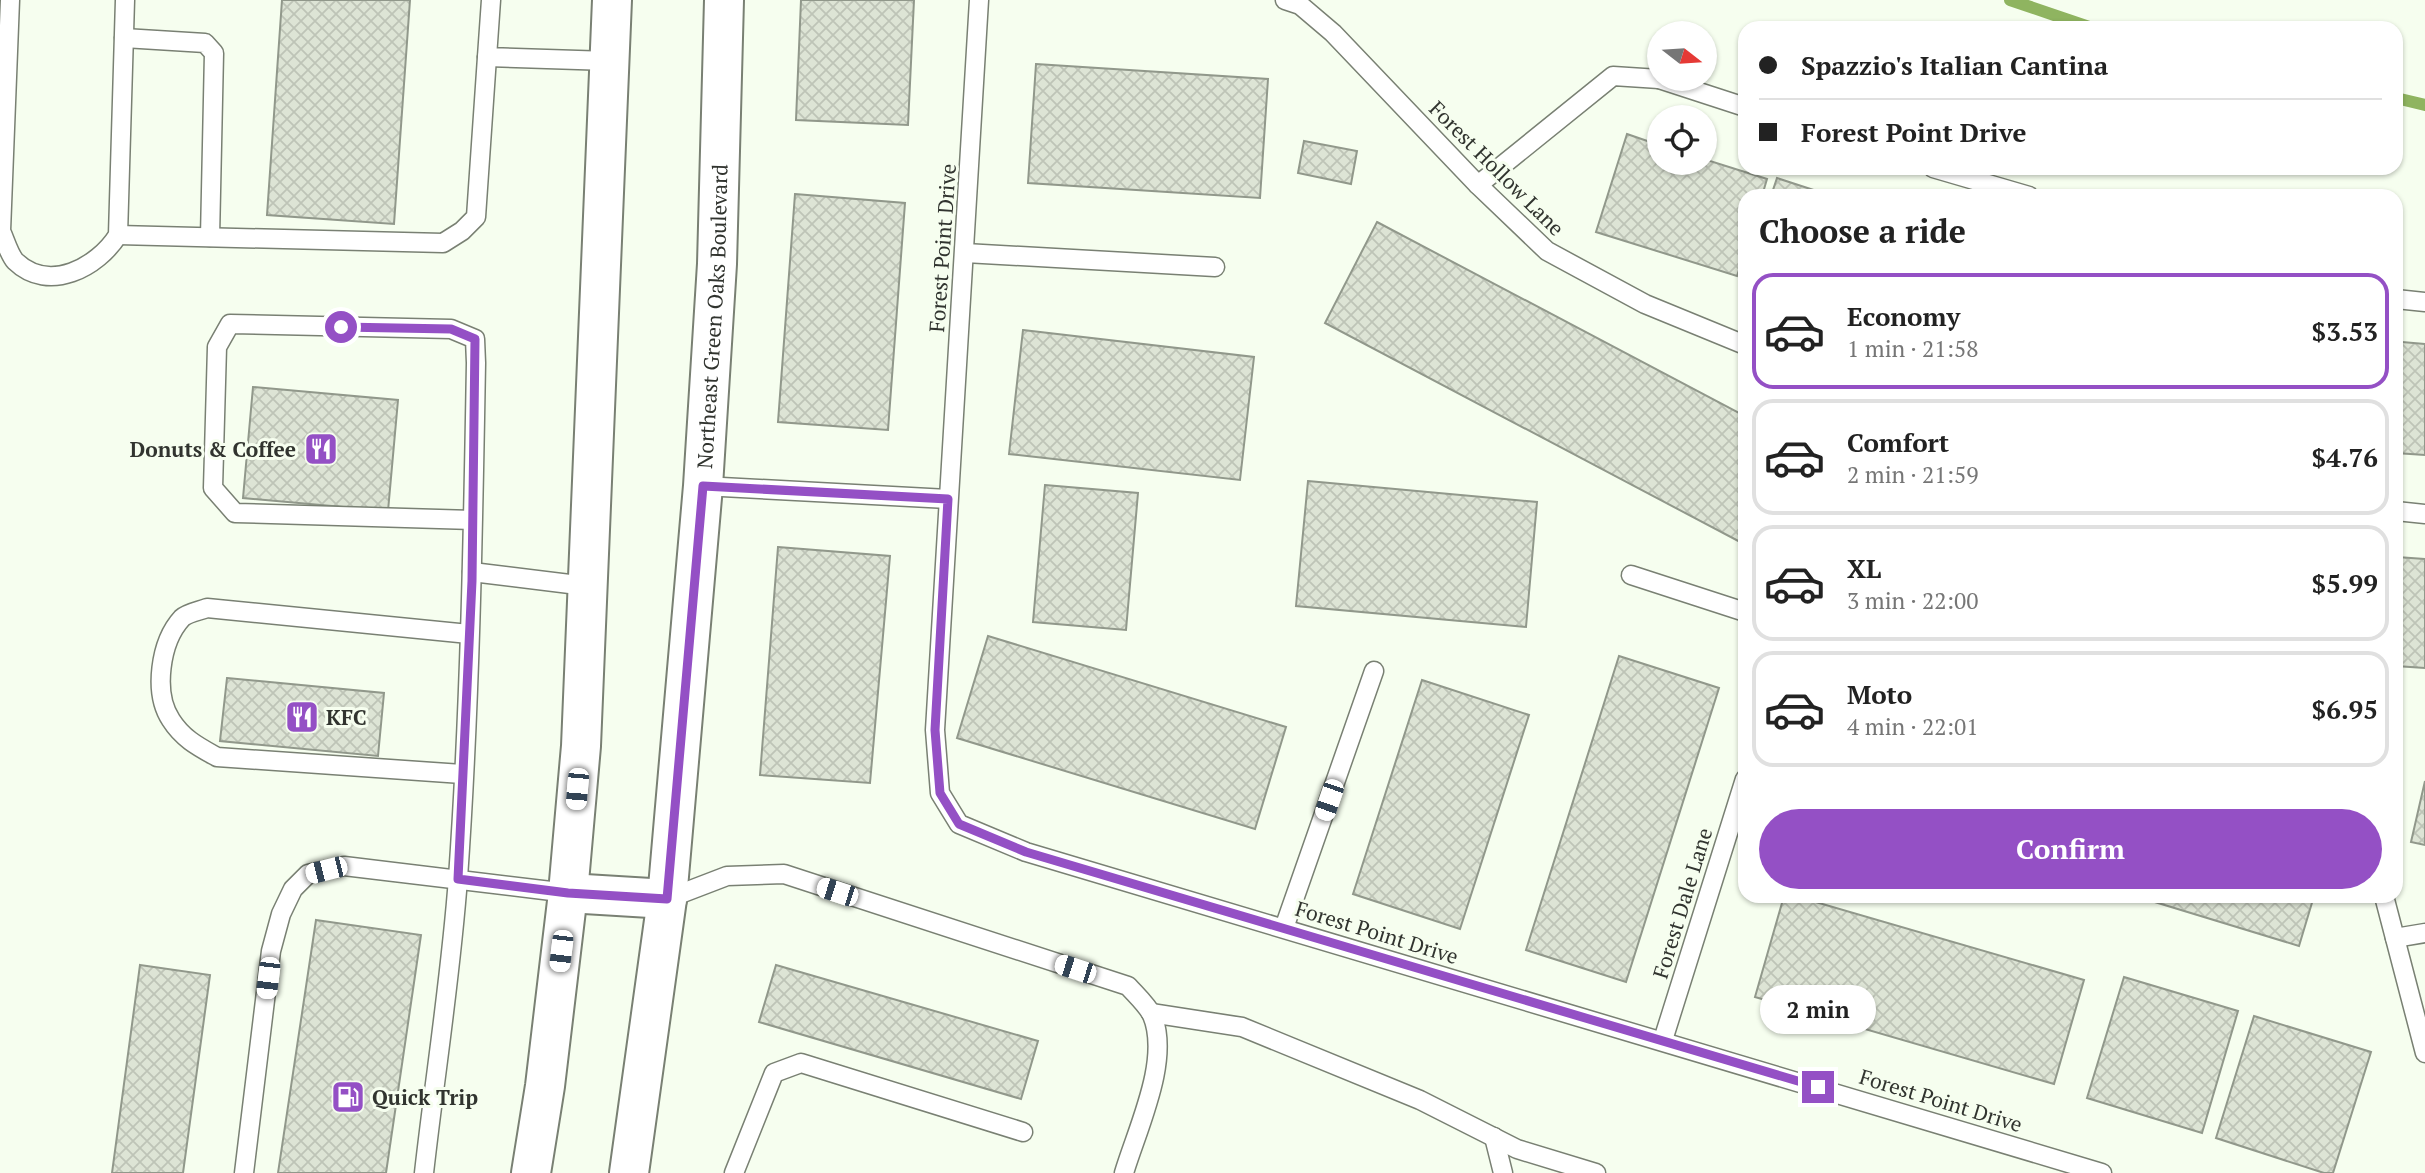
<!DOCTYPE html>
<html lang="en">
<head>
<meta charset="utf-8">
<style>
	body { margin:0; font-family:"PT Serif",serif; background:#f6f6f6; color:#222; height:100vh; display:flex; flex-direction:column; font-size:26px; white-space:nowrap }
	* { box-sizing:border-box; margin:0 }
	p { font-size:23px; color:#767676 }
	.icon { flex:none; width:38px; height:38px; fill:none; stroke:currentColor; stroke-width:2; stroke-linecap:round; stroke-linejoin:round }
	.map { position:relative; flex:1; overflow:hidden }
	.sheet { position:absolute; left:1738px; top:189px; width:665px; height:714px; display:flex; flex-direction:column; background:#fff; border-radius:21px; box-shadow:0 2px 5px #0004 }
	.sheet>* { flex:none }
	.banner { position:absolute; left:1738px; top:21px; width:665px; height:154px; border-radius:21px; box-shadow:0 2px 5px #0004; display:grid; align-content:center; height:154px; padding:0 21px; background:#fff }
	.needle { width:46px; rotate:107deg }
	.tools { position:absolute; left:1647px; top:21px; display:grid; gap:14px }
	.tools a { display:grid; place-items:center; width:70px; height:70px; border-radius:50%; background:#fff; box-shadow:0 2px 5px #0004; font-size:35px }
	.end { position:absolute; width:32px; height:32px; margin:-16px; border:9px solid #9450c5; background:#fff; box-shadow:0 0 0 4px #fff }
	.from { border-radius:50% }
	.bubble { position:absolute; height:49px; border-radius:24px; background:#fff; box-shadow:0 2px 5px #0004; font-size:23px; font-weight:700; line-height:49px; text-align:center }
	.car { position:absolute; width:21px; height:42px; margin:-21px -10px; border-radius:9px; box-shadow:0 0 5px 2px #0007; background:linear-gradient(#fff 24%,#345 0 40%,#fff 0 76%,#345 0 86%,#fff 0) }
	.banner b { display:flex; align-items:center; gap:24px; height:66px; font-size:26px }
	.banner b+b { border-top:2px solid #e0e0e0 }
	.banner i { width:18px; height:18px; background:#222 }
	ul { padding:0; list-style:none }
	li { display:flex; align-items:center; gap:21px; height:116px; margin:0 14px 10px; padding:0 7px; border:4px solid #e0e0e0; border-radius:21px }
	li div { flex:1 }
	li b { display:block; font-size:26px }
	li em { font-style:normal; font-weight:700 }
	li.active { border-color:#9450c5 }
	li>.icon { width:63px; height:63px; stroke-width:1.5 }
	h2 { padding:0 21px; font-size:32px; line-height:84px }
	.cta { display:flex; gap:14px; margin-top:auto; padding:14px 21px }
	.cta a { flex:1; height:80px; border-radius:42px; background:#9450c5; color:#fff; font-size:28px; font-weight:700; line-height:80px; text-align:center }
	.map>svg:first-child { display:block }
</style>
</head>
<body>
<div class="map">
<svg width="2425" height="1173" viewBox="0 0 2425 1173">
	<defs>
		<pattern id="building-cross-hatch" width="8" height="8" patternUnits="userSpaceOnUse" patternTransform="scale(1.75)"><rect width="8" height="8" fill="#dde4d5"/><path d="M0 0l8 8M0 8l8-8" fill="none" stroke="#bec4b7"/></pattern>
	</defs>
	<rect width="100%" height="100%" fill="#f6feef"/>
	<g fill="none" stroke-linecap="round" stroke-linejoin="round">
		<g stroke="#8fb460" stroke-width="12">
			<path d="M2010,0L2092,28"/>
			<path d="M2396,98L2425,105"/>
		</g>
	</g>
	<g fill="url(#building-cross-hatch)" stroke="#91988b" stroke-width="2">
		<path d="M282,0H410L394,224L267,215Z"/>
		<path d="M801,0H914L908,125L796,120Z"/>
		<path d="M1036,64L1268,79L1260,198L1028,183Z"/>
		<path d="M1627,134L1659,145V163H1704V159L1767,179L1762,196H1745V252L1737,276L1596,232Z"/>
		<path d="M1304,141L1357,151L1351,184L1298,173Z"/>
		<path d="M1777,178L1832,196H1771Z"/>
		<path d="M795,194L905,203L888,430L778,422Z"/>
		<path d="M1377,222L1745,416L1744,544L1325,323Z"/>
		<path d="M1023,330L1254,357L1240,480L1009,454Z"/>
		<path d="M2402,342L2425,344V455L2396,453Z"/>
		<path d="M253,387L398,400L388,511L243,498Z"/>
		<path d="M1308,481L1537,502L1526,627L1296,606Z"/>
		<path d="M1045,485L1138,493L1126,630L1033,622Z"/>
		<path d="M778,547L890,556L870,783L760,775Z"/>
		<path d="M2397,557L2425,559V668L2396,666Z"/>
		<path d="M988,636L1286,727L1255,829L957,738Z"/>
		<path d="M1619,656L1719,688L1626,982L1526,950Z"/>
		<path d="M227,678L384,693L378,756L220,741Z"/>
		<path d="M1422,680L1529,715L1460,929L1353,894Z"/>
		<path d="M2425,781V845L2411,842Z"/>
		<path d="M1784,896H1795L2084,980L2054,1084L1755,997Z"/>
		<path d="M2135,896H2314L2299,946Z"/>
		<path d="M316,920L421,935L386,1173H278Z"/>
		<path d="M140,965L210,975L183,1173H112Z"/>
		<path d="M776,965L1038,1041L1021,1099L759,1022Z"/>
		<path d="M2124,977L2238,1011L2202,1133L2087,1098Z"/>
		<path d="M2254,1016L2371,1052L2333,1173H2324L2216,1138Z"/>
	</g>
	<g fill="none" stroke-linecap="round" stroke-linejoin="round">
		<defs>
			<g id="service">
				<path d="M10,0L1,231C5,240 9,254 15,261C49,294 98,267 118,235L125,0"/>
				<path d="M491,0L487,57L609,61"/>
				<path d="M979,0L935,730L940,793L959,824L1026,852L2102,1173"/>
				<path d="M1285,0L1300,5L1333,33L1478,185L1547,251L1645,304L1745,345"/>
				<path d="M124,38L205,43L214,53L210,237"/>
				<path d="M1659,79L1745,107"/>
				<path d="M1933,168L2029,196"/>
				<path d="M1478,185L1613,76L1659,79"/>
				<path d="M118,235L443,243L462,231L476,217L487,57"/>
				<path d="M965,253L1215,267"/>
				<path d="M2396,299L2425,302"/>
				<path d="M703,486L948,499"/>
				<path d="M2396,511L2425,514"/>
				<path d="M472,572L586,586"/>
				<path d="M1631,575L1745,612"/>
				<path d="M462,774L217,757C199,747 183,739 171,720C153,693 160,642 182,618C187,613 199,611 207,608L469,634"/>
				<path d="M2384,896L2425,1053"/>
				<path d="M667,899L727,876L784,874L1128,986C1136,995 1147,1005 1152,1015C1171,1060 1137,1129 1124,1173"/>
				<path d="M1284,928L1374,671"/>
				<path d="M2395,938L2425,933"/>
				<path d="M1151,1013L1242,1027L1420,1100L1517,1149L1596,1173"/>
				<path d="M1663,1040L1745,779"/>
				<path d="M1494,1137L1503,1173"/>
				<path d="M244,1173L271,951L281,914L293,889L308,874L344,866L568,893"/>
				<path d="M424,1173C435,1075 451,976 458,878C470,707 473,535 476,363L475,339L451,329L230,324L217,347L213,488L235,513L473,520"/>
				<path d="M734,1173L774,1073L801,1063L1023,1132"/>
			</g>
			<g id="secondary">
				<path d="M568,893L667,899"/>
				<path d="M531,1173L545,1086L568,893L581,746L612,0"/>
				<path id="s1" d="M629,1173L667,899L703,486L717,264L724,0"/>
			</g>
		</defs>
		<use href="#service" stroke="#798073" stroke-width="21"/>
		<use href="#secondary" stroke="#798073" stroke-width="42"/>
		<use href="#service" stroke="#fff" stroke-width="18"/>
		<use href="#secondary" stroke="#fff" stroke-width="38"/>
	</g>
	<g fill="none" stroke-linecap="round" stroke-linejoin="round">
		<path stroke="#9450c5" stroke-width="9" d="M341,327L451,329L475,339L472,581L458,879L568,893L667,899L703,486L948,499L935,730L940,793L959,824L1026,852L1818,1087"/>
	</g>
	<defs>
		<symbol id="restaurant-square" viewBox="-11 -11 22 22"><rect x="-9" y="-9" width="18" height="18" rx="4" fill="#9450c5" stroke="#f6feef"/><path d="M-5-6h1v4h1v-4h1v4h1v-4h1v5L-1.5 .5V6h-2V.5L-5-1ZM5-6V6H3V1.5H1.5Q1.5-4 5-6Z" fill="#fff"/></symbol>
		<symbol id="fuel-square" viewBox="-11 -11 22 22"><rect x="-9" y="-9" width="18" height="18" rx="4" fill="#9450c5" stroke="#f6feef"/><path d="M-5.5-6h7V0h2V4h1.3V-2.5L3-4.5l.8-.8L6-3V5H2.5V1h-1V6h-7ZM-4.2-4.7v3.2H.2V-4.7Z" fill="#fff"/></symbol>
	</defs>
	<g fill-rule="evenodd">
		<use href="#restaurant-square" x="302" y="430" width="38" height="38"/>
		<use href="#restaurant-square" x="283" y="698" width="38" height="38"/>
		<use href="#fuel-square" x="329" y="1078" width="38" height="38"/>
	</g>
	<g text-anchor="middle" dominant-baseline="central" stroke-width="6" stroke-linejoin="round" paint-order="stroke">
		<g font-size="21" fill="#31342f" stroke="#f6feef">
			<text transform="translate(1497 168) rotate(45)">Forest Hollow Lane</text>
			<text transform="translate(942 248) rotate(-86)">Forest Point Drive</text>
			<text stroke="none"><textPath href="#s1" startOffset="861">Northeast Green Oaks Boulevard</textPath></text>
			<text transform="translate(1682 903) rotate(-73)">Forest Dale Lane</text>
			<text transform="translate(1377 932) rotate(17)">Forest Point Drive</text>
			<text transform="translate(1941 1100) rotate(17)">Forest Point Drive</text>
		</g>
		<g font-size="21" font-weight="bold" fill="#31342f" stroke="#f6feef" text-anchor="start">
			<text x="296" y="449" text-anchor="end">Donuts &amp; Coffee</text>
			<text x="326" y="717">KFC</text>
			<text x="372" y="1097">Quick Trip</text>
		</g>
	</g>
</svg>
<div class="tools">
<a><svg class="needle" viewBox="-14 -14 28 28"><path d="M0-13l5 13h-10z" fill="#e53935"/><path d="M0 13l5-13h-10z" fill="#767676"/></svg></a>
<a><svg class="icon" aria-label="locate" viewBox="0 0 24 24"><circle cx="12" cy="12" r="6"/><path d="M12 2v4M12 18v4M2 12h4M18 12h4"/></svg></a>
</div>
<i class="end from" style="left:341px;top:327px"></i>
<i class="end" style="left:1818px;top:1087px"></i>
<div class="bubble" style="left:1760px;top:985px;width:116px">2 min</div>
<i class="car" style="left:577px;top:789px;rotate:185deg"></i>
<i class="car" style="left:1329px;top:800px;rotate:199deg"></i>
<i class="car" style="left:326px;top:870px;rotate:256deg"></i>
<i class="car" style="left:837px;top:892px;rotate:288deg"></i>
<i class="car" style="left:561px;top:951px;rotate:187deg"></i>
<i class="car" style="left:1075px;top:969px;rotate:288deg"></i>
<i class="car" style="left:268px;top:978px;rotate:187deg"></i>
<div class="banner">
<b><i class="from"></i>Spazzio's Italian Cantina</b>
<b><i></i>Forest Point Drive</b>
</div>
<section class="sheet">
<h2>Choose a ride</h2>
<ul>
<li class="active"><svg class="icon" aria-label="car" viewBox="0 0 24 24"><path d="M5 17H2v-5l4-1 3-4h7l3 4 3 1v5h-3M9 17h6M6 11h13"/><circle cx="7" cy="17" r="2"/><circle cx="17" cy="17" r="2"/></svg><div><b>Economy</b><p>1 min · 21:58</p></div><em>$3.53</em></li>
<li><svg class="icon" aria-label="car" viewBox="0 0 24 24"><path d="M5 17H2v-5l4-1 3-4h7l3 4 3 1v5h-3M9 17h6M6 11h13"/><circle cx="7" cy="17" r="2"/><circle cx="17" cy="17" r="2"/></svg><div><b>Comfort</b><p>2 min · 21:59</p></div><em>$4.76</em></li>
<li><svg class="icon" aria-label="car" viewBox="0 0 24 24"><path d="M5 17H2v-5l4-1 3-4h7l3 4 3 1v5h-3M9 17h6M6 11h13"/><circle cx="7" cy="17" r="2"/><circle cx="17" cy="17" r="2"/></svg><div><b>XL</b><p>3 min · 22:00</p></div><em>$5.99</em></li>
<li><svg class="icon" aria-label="car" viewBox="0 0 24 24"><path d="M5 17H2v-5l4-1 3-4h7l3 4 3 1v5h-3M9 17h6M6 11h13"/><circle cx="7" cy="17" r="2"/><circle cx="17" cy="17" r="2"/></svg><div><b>Moto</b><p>4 min · 22:01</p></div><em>$6.95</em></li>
</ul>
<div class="cta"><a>Confirm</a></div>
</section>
</div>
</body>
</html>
